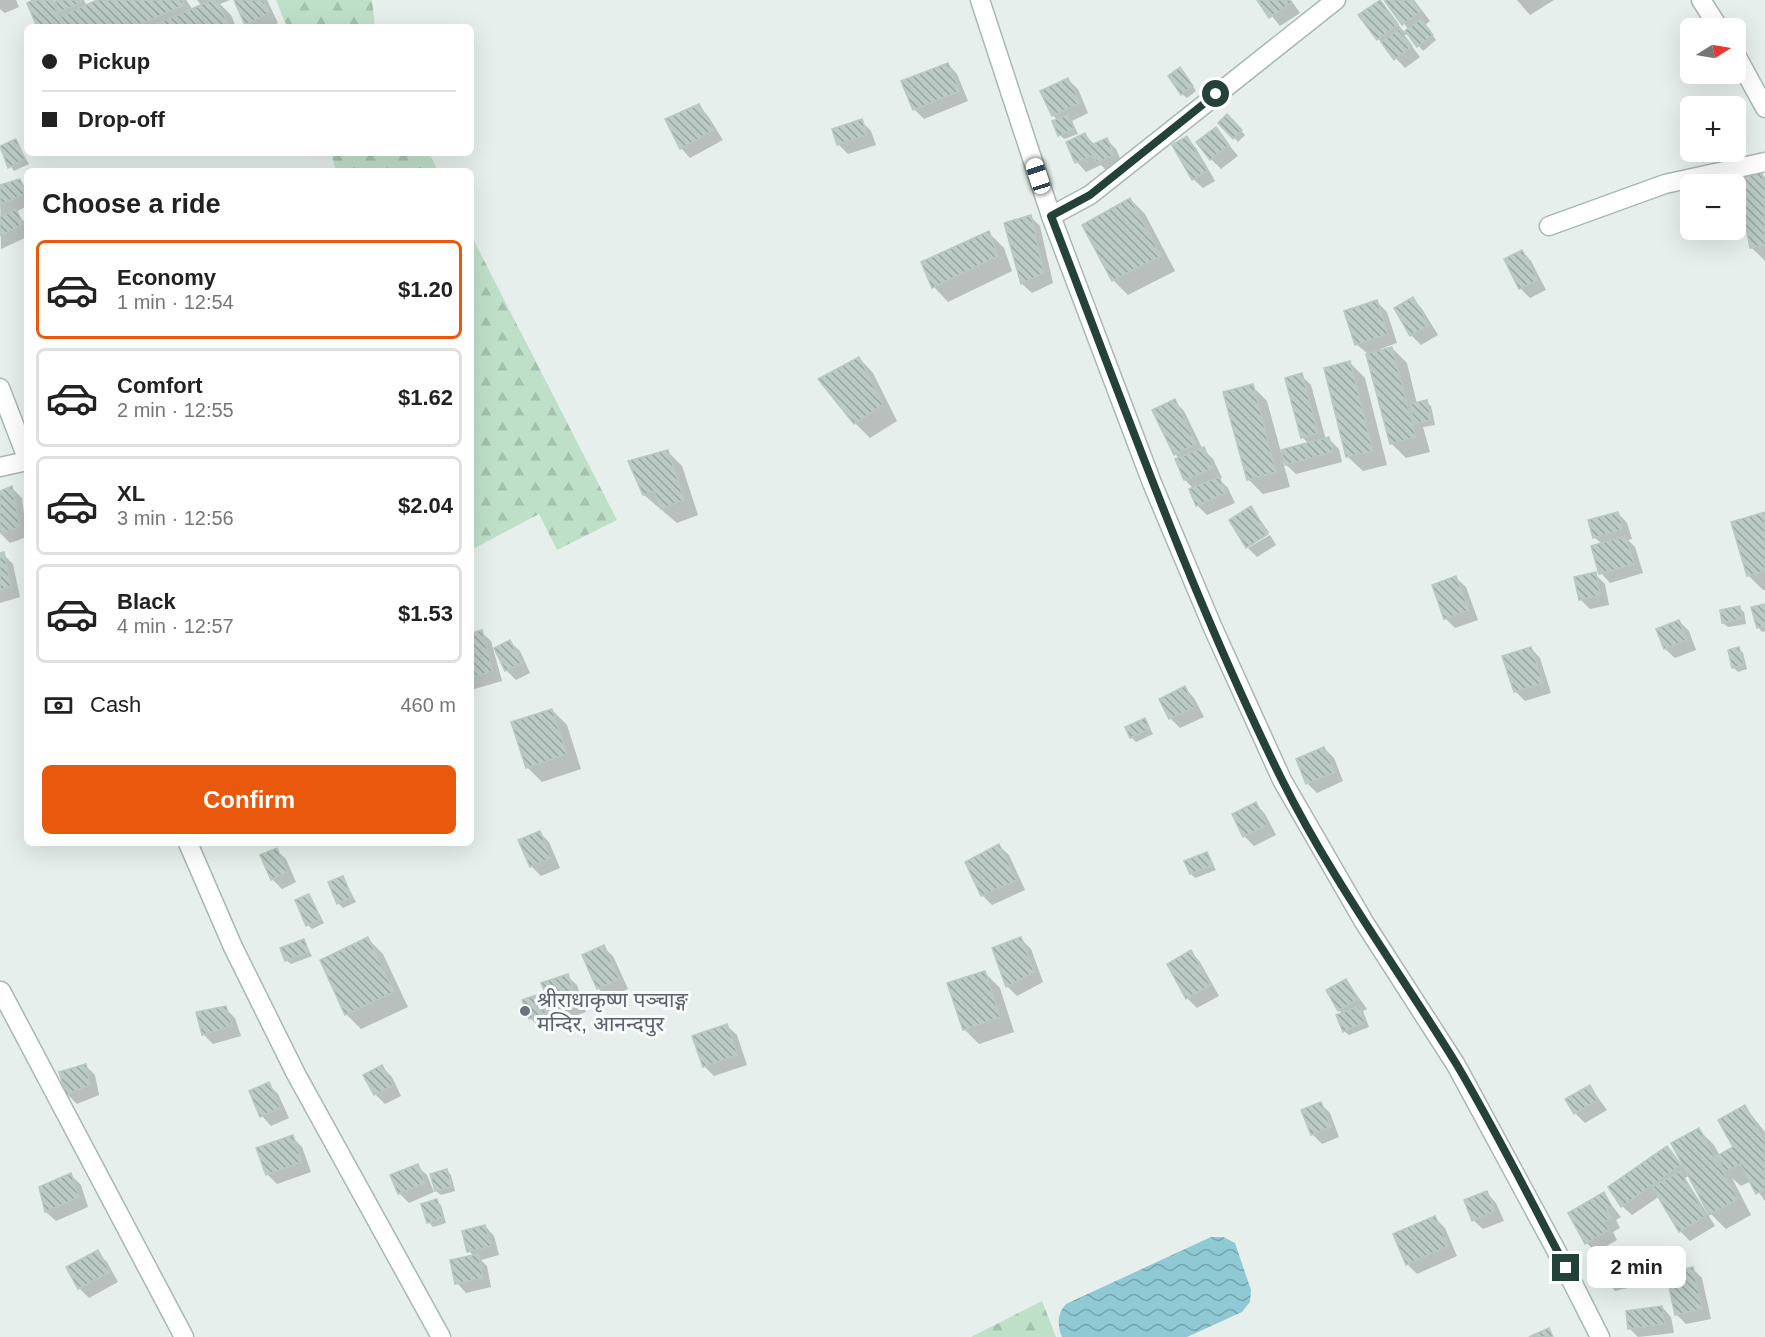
<!DOCTYPE html>
<html lang="en">
<head>
<meta charset="utf-8">
<style>
	body { margin:0; font-family:Arial,"Noto Sans Devanagari",sans-serif; background:#f6f6f6; color:#222; height:100vh; display:flex; flex-direction:column; font-size:22px; white-space:nowrap }
	* { box-sizing:border-box; margin:0 }
	p { font-size:20px; color:#767676 }
	.icon { flex:none; width:33px; height:33px; fill:none; stroke:currentColor; stroke-width:2; stroke-linecap:round; stroke-linejoin:round }
	.map { position:relative; flex:1; overflow:hidden }
	.sheet { position:absolute; left:24px; top:168px; width:450px; height:678px; display:flex; flex-direction:column; background:#fff; border-radius:9px; box-shadow:0 6px 24px #0002 }
	.sheet>* { flex:none }
	.top-card { position:absolute; left:24px; top:24px; width:450px; height:132px; border-radius:9px; box-shadow:0 6px 24px #0002; display:grid; align-content:center; height:132px; padding:0 18px; background:#fff }
	.needle { width:39px; rotate:79deg }
	.buttons { position:absolute; left:1680px; top:18px; display:grid; gap:12px }
	.buttons a { display:grid; place-items:center; width:66px; height:66px; border-radius:9px; background:#fff; box-shadow:0 6px 24px #0002; font-size:30px }
	.end { position:absolute; width:27px; height:27px; margin:-14px; border:8px solid #24423a; background:#fff; box-shadow:0 0 0 3px #fff }
	.from { border-radius:50% }
	.bubble { position:absolute; height:42px; border-radius:9px; background:#fff; box-shadow:0 6px 24px #0002; font-size:20px; font-weight:700; line-height:42px; text-align:center }
	.car { position:absolute; width:18px; height:36px; margin:-18px -9px; border-radius:8px; box-shadow:0 0 4px 2px #0007; background:linear-gradient(#fff 24%,#345 0 40%,#fff 0 76%,#345 0 86%,#fff 0) }
	.top-card b { display:flex; align-items:center; gap:21px; height:57px; font-size:22px }
	.top-card b+b { border-top:2px solid #e0e0e0 }
	.top-card i { width:15px; height:15px; background:#222 }
	ul { padding:0; list-style:none }
	li { display:flex; align-items:center; gap:18px; height:99px; margin:0 12px 9px; padding:0 6px; border:3px solid #e0e0e0; border-radius:9px }
	li div { flex:1 }
	li b { display:block; font-size:22px }
	li em { font-style:normal; font-weight:700 }
	li.on { border-color:#ea580c }
	li>.icon { width:54px; height:54px; stroke-width:1.5 }
	h2 { padding:0 18px; font-size:27px; line-height:72px }
	.pay { display:flex; align-items:center; gap:15px; height:66px; padding:0 18px; font-size:22px }
	.pay p { margin-inline-start:auto }
	.cta { display:flex; gap:12px; margin-top:auto; padding:12px 18px }
	.cta a { flex:1; height:69px; border-radius:9px; background:#ea580c; color:#fff; font-size:24px; font-weight:700; line-height:69px; text-align:center }
	.map>svg:first-child { display:block }
</style>
</head>
<body>
<div class="map">
<svg width="1765" height="1337" viewBox="0 0 1765 1337">
	<defs>
		<pattern id="forest-firs" width="22" height="20" patternUnits="userSpaceOnUse" patternTransform="scale(1.5)"><rect width="22" height="20" fill="#bfe0c8"/><path d="M5 1l3.5 6h-7zM16 11l3.5 6h-7z" fill="#a4c1ad"/></pattern>
		<pattern id="water-waves" width="16" height="10" patternUnits="userSpaceOnUse" patternTransform="scale(1.5)"><rect width="16" height="10" fill="#8ec9d4"/><path d="M0 5q4-4 8 0t8 0" fill="none" stroke="#74a5ad"/></pattern>
		<pattern id="building-back-hatch" width="6" height="6" patternUnits="userSpaceOnUse" patternTransform="scale(1.5)"><rect width="6" height="6" fill="#bbcac4"/><path d="M-1 5l2 2M0 0l6 6M5-1l2 2" fill="none" stroke="#98a6a0"/></pattern>
	</defs>
	<rect width="100%" height="100%" fill="#e6efeb"/>
	<g fill="url(#forest-firs)">
		<path d="M276,0H372L375,27H287Z"/>
		<path d="M331,153H429L438,171H336Z"/>
		<path d="M471,235L617,520L557,550L539,514L471,550Z"/>
		<path d="M1042,1301L1056,1337H971Z"/>
	</g>
	<path fill="url(#water-waves)" d="M1211,1237H1223L1235,1243L1251,1290L1250,1302L1242,1312L1187,1337H1062C1057,1325 1057,1314 1066,1304Z"/>
	<g fill="#0003">
		<path d="M0,0H16L19,7L5,13L0,9Z"/>
		<path d="M36,0H53L58,5L56,0H84L87,6L101,0H186L193,10L202,6L197,0H230L220,4L231,15L236,27H39Z"/>
		<path d="M235,0H267L278,23L270,27H249Z"/>
		<path d="M1259,0H1291L1300,13L1280,26Z"/>
		<path d="M1386,0H1414L1430,21L1425,25L1436,40L1423,51L1408,33L1404,36L1420,57L1405,68L1378,39L1379,1L1405,33L1409,30Z"/>
		<path d="M1517,0H1554L1530,15Z"/>
		<path d="M948,64L957,74L968,101L924,119L914,109Z"/>
		<path d="M1184,73L1196,91L1187,98L1182,94Z"/>
		<path d="M1068,80L1078,89L1088,113L1072,121L1078,134L1064,139L1060,135L1058,121L1053,115Z"/>
		<path d="M699,106L708,116L723,140L690,158L681,148Z"/>
		<path d="M1227,116L1245,135L1238,142L1220,123Z"/>
		<path d="M861,121L871,131L876,145L848,154L838,144Z"/>
		<path d="M1216,129L1238,156L1221,169L1211,159Z"/>
		<path d="M1085,135L1095,145L1107,140L1116,149L1123,165L1108,172L1101,165L1086,172L1077,162L1068,143Z"/>
		<path d="M1187,138L1196,148L1215,181L1203,188L1193,179Z"/>
		<path d="M15,141L29,164L14,171L0,148Z"/>
		<path d="M1761,173L1765,177V261L1751,247Z"/>
		<path d="M20,181L27,188V211L25,207L16,212L27,225V237L1,249L0,187Z"/>
		<path d="M1130,199L1145,214L1175,271L1128,295L1113,280Z"/>
		<path d="M1030,216L1040,226L1053,283L1032,293L1022,284L1006,224Z"/>
		<path d="M989,233L1004,248L1012,271L948,302L934,287Z"/>
		<path d="M1522,251L1531,261L1546,290L1530,298L1521,289L1506,260Z"/>
		<path d="M1413,299L1422,309L1438,335L1421,345L1411,335L1396,309Z"/>
		<path d="M1377,302L1387,312L1397,343L1380,349V351L1392,348L1407,363L1417,404L1426,402L1431,406L1435,425L1423,427L1430,452L1406,458L1391,443L1367,353L1356,344Z"/>
		<path d="M859,358L873,373L897,421L870,438L855,423Z"/>
		<path d="M1350,363L1365,378L1387,465L1363,471L1348,457Z"/>
		<path d="M1301,375L1311,385L1326,440L1329,439L1339,449L1342,462L1296,474L1283,462L1290,487L1263,494L1248,479L1252,386L1267,401L1281,452L1309,444L1302,437Z"/>
		<path d="M1174,401L1184,411L1202,448L1213,459L1222,478L1219,479L1228,488L1235,503L1207,515L1197,505L1194,489L1185,480L1180,459L1175,454Z"/>
		<path d="M667,451L682,466L698,515L677,523L644,495Z"/>
		<path d="M12,488L22,498L27,537L10,543L0,533V492Z"/>
		<path d="M1251,508L1269,532L1247,547L1231,520Z"/>
		<path d="M1618,513L1627,523L1632,539L1628,540L1635,547L1643,573L1610,583L1601,573L1602,544L1594,537Z"/>
		<path d="M1765,514V590H1763L1748,575Z"/>
		<path d="M1270,535L1276,545L1257,557L1248,548Z"/>
		<path d="M3,554L13,564L20,597L0,603V555Z"/>
		<path d="M1595,574L1605,584L1609,605L1590,609L1580,599Z"/>
		<path d="M1456,578L1466,587L1478,620L1455,628L1446,619L1434,586Z"/>
		<path d="M1765,605V631L1762,632L1758,627Z"/>
		<path d="M1739,608L1744,612L1746,624L1728,627L1723,623Z"/>
		<path d="M1679,621L1689,631L1696,650L1675,658L1665,649L1658,630Z"/>
		<path d="M481,632L491,641L502,681L471,690V635Z"/>
		<path d="M510,642L520,651L530,673L516,680L506,670Z"/>
		<path d="M1531,648L1540,658L1551,693L1525,701L1515,691Z"/>
		<path d="M1739,649L1743,653L1747,669L1738,672L1733,667Z"/>
		<path d="M1185,688L1194,698L1204,717L1180,728L1171,719L1161,700Z"/>
		<path d="M552,710L567,725L581,769L542,782L527,767Z"/>
		<path d="M1145,720L1153,734L1136,742L1131,737Z"/>
		<path d="M1324,748L1334,758L1343,781L1317,793L1307,783Z"/>
		<path d="M1256,804L1265,814L1276,835L1254,846L1244,836Z"/>
		<path d="M539,832L549,842L560,868L541,876L531,866Z"/>
		<path d="M999,846L1009,855L1025,890L992,905L982,895Z"/>
		<path d="M276,850L286,859L296,882L282,889L272,879Z"/>
		<path d="M1207,854L1216,870L1195,878L1191,874Z"/>
		<path d="M343,878L356,902L343,908L338,903Z"/>
		<path d="M309,895L324,923L312,929L308,925Z"/>
		<path d="M368,939L383,954L408,1007L361,1029L346,1014Z"/>
		<path d="M1021,939L1031,949L1043,982L1017,996L1007,986L994,949Z"/>
		<path d="M303,941L312,956L291,964L286,960Z"/>
		<path d="M603,947L613,956L628,989L608,998L598,988Z"/>
		<path d="M1191,952L1200,962L1219,996L1197,1008L1187,998Z"/>
		<path d="M985,973L1000,988L1014,1032L979,1044L964,1029Z"/>
		<path d="M567,976L577,985L586,1012L540,1028L530,1018L547,993Z"/>
		<path d="M1346,980L1367,1009L1363,1011L1369,1027L1349,1035L1344,1031L1343,1014L1339,1010Z"/>
		<path d="M225,1008L235,1018L241,1036L213,1044L203,1034Z"/>
		<path d="M727,1026L737,1035L747,1065L714,1076L704,1066Z"/>
		<path d="M85,1065L95,1075L99,1095L77,1104L67,1094Z"/>
		<path d="M382,1067L392,1077L401,1096L385,1104L375,1094L365,1076Z"/>
		<path d="M268,1084L278,1094L289,1118L271,1126L262,1116Z"/>
		<path d="M1590,1087L1607,1110L1585,1123L1575,1113Z"/>
		<path d="M1320,1103L1330,1113L1339,1137L1322,1144L1312,1134Z"/>
		<path d="M1745,1107L1765,1132V1201L1751,1181L1741,1186L1732,1178L1751,1215L1726,1229L1711,1214L1690,1175L1685,1178L1715,1226L1690,1241L1680,1231L1660,1196L1632,1215L1622,1206L1667,1148L1683,1167L1685,1165L1699,1130L1714,1145L1720,1156L1735,1148Z"/>
		<path d="M292,1137L302,1147L311,1172L277,1184L267,1174Z"/>
		<path d="M417,1166L427,1175L434,1192L409,1203L399,1193Z"/>
		<path d="M447,1171L451,1175L455,1191L441,1195L436,1191Z"/>
		<path d="M71,1175L81,1185L88,1207L56,1221L46,1212L41,1188Z"/>
		<path d="M1487,1193L1496,1203L1504,1221L1483,1229L1473,1220Z"/>
		<path d="M1603,1194L1621,1217L1616,1220L1620,1228L1613,1232L1617,1240L1596,1252L1587,1243Z"/>
		<path d="M436,1201L441,1205L446,1223L433,1227L429,1222Z"/>
		<path d="M1435,1218L1445,1228L1457,1256L1417,1274L1407,1264Z"/>
		<path d="M485,1226L494,1236L499,1255L481,1260L487,1266L491,1287L466,1293L457,1283L474,1256L469,1251Z"/>
		<path d="M97,1252L107,1262L118,1282L89,1298L79,1288L68,1268Z"/>
		<path d="M1692,1268L1702,1278L1711,1319L1686,1324L1676,1314Z"/>
		<path d="M1626,1276L1632,1287L1615,1291L1611,1286Z"/>
		<path d="M1662,1307L1671,1317L1674,1333L1638,1337L1630,1329Z"/>
	</g>
	<g fill="url(#building-back-hatch)" stroke="#b8c9c2" stroke-width="1.5">
		<path d="M33,0H52L63,27H37L27,3Z"/>
		<path d="M55,0H80L81,3L59,12Z"/>
		<path d="M97,0H182L184,5L134,27H63L59,17Z"/>
		<path d="M212,0H217L228,24L222,27H150Z"/>
		<path d="M234,0H263L269,13L245,25Z"/>
		<path d="M1257,0H1290L1291,3L1269,18Z"/>
		<path d="M1380,0L1398,24L1377,40L1358,15Z"/>
		<path d="M1384,0H1413L1421,11L1402,25Z"/>
		<path d="M1421,19L1433,35L1417,47L1405,31Z"/>
		<path d="M1399,29L1412,46L1394,60L1381,42Z"/>
		<path d="M948,63L960,91L913,110L901,81Z"/>
		<path d="M1180,67L1193,86L1181,95L1168,76Z"/>
		<path d="M1068,78L1080,103L1052,116L1040,91Z"/>
		<path d="M699,104L714,130L680,149L665,119Z"/>
		<path d="M1227,114L1242,130L1233,139L1218,123Z"/>
		<path d="M1068,115L1074,129L1058,136L1052,121Z"/>
		<path d="M862,119L867,135L837,145L832,129Z"/>
		<path d="M1216,127L1229,145L1210,160L1196,142Z"/>
		<path d="M1085,133L1091,145L1107,138L1114,155L1097,163L1093,155L1075,163L1066,142Z"/>
		<path d="M1187,136L1207,171L1192,180L1172,145Z"/>
		<path d="M16,139L25,159L8,168L0,146Z"/>
		<path d="M1762,172L1765,188V245L1750,248L1736,177Z"/>
		<path d="M20,179L26,193L0,205V185Z"/>
		<path d="M1130,198L1161,256L1112,281L1082,225Z"/>
		<path d="M16,209L23,224L0,236V217Z"/>
		<path d="M1031,215L1044,273L1021,284L1004,223Z"/>
		<path d="M989,231L998,256L932,288L921,262Z"/>
		<path d="M1522,250L1538,280L1519,289L1504,259Z"/>
		<path d="M1413,297L1429,325L1410,336L1394,308Z"/>
		<path d="M1377,300L1388,334L1355,345L1344,311Z"/>
		<path d="M1392,347L1416,437L1390,444L1366,354Z"/>
		<path d="M859,357L883,405L854,424L818,379Z"/>
		<path d="M1350,361L1373,451L1346,457L1324,368Z"/>
		<path d="M1302,373L1318,433L1301,438L1285,378Z"/>
		<path d="M1253,384L1276,472L1247,480L1223,392Z"/>
		<path d="M1175,399L1196,444L1174,455L1152,410Z"/>
		<path d="M1427,400L1431,420L1414,424L1410,404Z"/>
		<path d="M1329,437L1333,452L1285,465L1281,450Z"/>
		<path d="M1204,447L1213,468L1184,480L1175,459Z"/>
		<path d="M668,450L684,500L661,509L654,491L643,495L628,461Z"/>
		<path d="M1219,477L1226,493L1196,506L1189,489Z"/>
		<path d="M12,486L20,527L0,533V491Z"/>
		<path d="M1251,506L1268,534L1246,548L1229,520Z"/>
		<path d="M1618,512L1623,529L1593,538L1588,520Z"/>
		<path d="M1765,512V571L1747,576L1731,522Z"/>
		<path d="M1626,536L1634,564L1599,574L1591,546Z"/>
		<path d="M4,552L11,587L0,590V553Z"/>
		<path d="M1596,572L1600,595L1579,600L1574,577Z"/>
		<path d="M1456,576L1469,610L1444,619L1432,585Z"/>
		<path d="M1765,604V626L1757,628L1751,607Z"/>
		<path d="M1740,606L1742,619L1722,623L1720,610Z"/>
		<path d="M1679,620L1687,640L1664,649L1656,629Z"/>
		<path d="M482,630L493,671L471,678V633Z"/>
		<path d="M510,640L522,663L505,671L494,648Z"/>
		<path d="M1531,647L1543,683L1514,692L1502,656Z"/>
		<path d="M1739,647L1744,665L1732,668L1728,650Z"/>
		<path d="M1185,686L1195,707L1169,719L1159,699Z"/>
		<path d="M552,709L567,754L526,768L511,722Z"/>
		<path d="M1145,718L1150,729L1130,738L1125,727Z"/>
		<path d="M1324,747L1335,772L1306,784L1296,759Z"/>
		<path d="M1256,802L1267,825L1243,837L1232,814Z"/>
		<path d="M540,831L551,858L530,867L518,840Z"/>
		<path d="M999,844L1017,880L981,896L965,862Z"/>
		<path d="M277,848L287,872L271,880L260,855Z"/>
		<path d="M1207,852L1213,865L1190,874L1184,861Z"/>
		<path d="M343,876L352,897L337,904L328,882Z"/>
		<path d="M309,894L321,919L306,926L295,900Z"/>
		<path d="M368,937L394,992L345,1015L320,960Z"/>
		<path d="M1021,937L1034,972L1006,987L992,948Z"/>
		<path d="M304,939L309,952L285,961L280,948Z"/>
		<path d="M604,945L619,979L597,989L582,955Z"/>
		<path d="M1191,950L1210,985L1186,999L1167,964Z"/>
		<path d="M985,971L1000,1017L963,1030L947,983Z"/>
		<path d="M568,974L577,1002L529,1019L522,1000L545,992L541,983Z"/>
		<path d="M1346,979L1358,999L1338,1011L1326,990Z"/>
		<path d="M226,1006L232,1026L202,1035L196,1012Z"/>
		<path d="M1359,1006L1365,1022L1343,1032L1336,1015Z"/>
		<path d="M727,1024L738,1055L703,1067L692,1036Z"/>
		<path d="M86,1064L90,1085L66,1095L59,1072Z"/>
		<path d="M382,1065L393,1086L374,1095L363,1075Z"/>
		<path d="M269,1082L280,1108L260,1117L249,1091Z"/>
		<path d="M1590,1085L1598,1100L1574,1114L1565,1099Z"/>
		<path d="M1321,1102L1331,1127L1311,1135L1301,1110Z"/>
		<path d="M1745,1105L1765,1142V1189L1756,1194L1740,1164L1725,1172L1717,1156L1733,1147L1718,1120Z"/>
		<path d="M1699,1128L1738,1199L1709,1215L1671,1143Z"/>
		<path d="M293,1135L302,1162L266,1175L256,1148Z"/>
		<path d="M1667,1146L1681,1165L1621,1207L1608,1187Z"/>
		<path d="M418,1164L425,1183L398,1194L390,1175Z"/>
		<path d="M447,1169L452,1187L435,1191L430,1174Z"/>
		<path d="M1680,1171L1706,1216L1679,1232L1652,1187Z"/>
		<path d="M71,1173L79,1197L45,1212L39,1187Z"/>
		<path d="M1487,1191L1495,1211L1472,1221L1464,1200Z"/>
		<path d="M1604,1192L1612,1207L1607,1210L1612,1218L1604,1222L1609,1230L1585,1244L1568,1213Z"/>
		<path d="M437,1199L443,1218L427,1223L421,1204Z"/>
		<path d="M1435,1216L1448,1246L1406,1265L1393,1234Z"/>
		<path d="M485,1225L491,1246L467,1252L462,1231Z"/>
		<path d="M98,1250L110,1272L78,1289L66,1267Z"/>
		<path d="M478,1254L483,1278L455,1284L450,1260Z"/>
		<path d="M1693,1267L1702,1309L1675,1315L1666,1273Z"/>
		<path d="M1627,1274L1628,1283L1609,1287L1608,1278Z"/>
		<path d="M1662,1306L1665,1324L1628,1329L1626,1311Z"/>
		<path d="M1549,1328L1553,1337H1529Z"/>
	</g>
	<g fill="none" stroke-linecap="round" stroke-linejoin="round">
		<defs>
			<g id="minor">
				<path d="M980,0L1051,216L1152,483L1213,628L1282,780L1364,922L1456,1065L1556,1250L1600,1337"/>
				<path d="M1701,0L1719,28"/>
				<path d="M1736,55L1765,108"/>
				<path d="M1051,216L1090,195L1336,0"/>
				<path d="M1549,226L1665,184L1765,162"/>
				<path d="M0,388L27,458"/>
				<path d="M0,467L27,461"/>
				<path d="M188,843L233,947L296,1074L441,1337"/>
				<path d="M1,991L184,1337"/>
			</g>
		</defs>
		<use href="#minor" stroke="#a8b8b2" stroke-width="21"/>
		<use href="#minor" stroke="#fff" stroke-width="18"/>
	</g>
	<g fill="none" stroke-linecap="round" stroke-linejoin="round">
		<path stroke="#24423a" stroke-width="8" d="M1216,94L1090,195L1051,216C1124,405 1191,596 1281,778C1331,879 1398,969 1457,1065C1496,1131 1531,1200 1566,1268"/>
	</g>
	<circle fill="#6b7280" stroke="#f7fbf9" stroke-width="2" cx="525" cy="1011" r="6"/>
	<g text-anchor="middle" dominant-baseline="central" stroke-width="6" stroke-linejoin="round" paint-order="stroke">
		<g font-size="21" fill="#5b616d" stroke="#f7fbf9" text-anchor="start">
			<text x="537" y="999">श्रीराधाकृष्ण पञ्चाङ्ग<tspan x="537" dy="24">मन्दिर, आनन्दपुर</tspan></text>
		</g>
	</g>
</svg>
<div class="buttons">
<a><svg class="needle" viewBox="-14 -14 28 28"><path d="M0-13l5 13h-10z" fill="#e53935"/><path d="M0 13l5-13h-10z" fill="#767676"/></svg></a>
<a>+</a>
<a>−</a>
</div>
<i class="end from" style="left:1216px;top:94px"></i>
<i class="end" style="left:1566px;top:1268px"></i>
<div class="bubble" style="left:1587px;top:1246px;width:99px">2 min</div>
<i class="car" style="left:1038px;top:176px;rotate:342deg"></i>
<div class="top-card">
<b><i class="from"></i>Pickup</b>
<b><i></i>Drop-off</b>
</div>
<section class="sheet">
<h2>Choose a ride</h2>
<ul>
<li class="on"><svg class="icon" aria-label="car" viewBox="0 0 24 24"><path d="M5 17H2v-5l4-1 3-4h7l3 4 3 1v5h-3M9 17h6M6 11h13"/><circle cx="7" cy="17" r="2"/><circle cx="17" cy="17" r="2"/></svg><div><b>Economy</b><p>1 min · 12:54</p></div><em>$1.20</em></li>
<li><svg class="icon" aria-label="car" viewBox="0 0 24 24"><path d="M5 17H2v-5l4-1 3-4h7l3 4 3 1v5h-3M9 17h6M6 11h13"/><circle cx="7" cy="17" r="2"/><circle cx="17" cy="17" r="2"/></svg><div><b>Comfort</b><p>2 min · 12:55</p></div><em>$1.62</em></li>
<li><svg class="icon" aria-label="car" viewBox="0 0 24 24"><path d="M5 17H2v-5l4-1 3-4h7l3 4 3 1v5h-3M9 17h6M6 11h13"/><circle cx="7" cy="17" r="2"/><circle cx="17" cy="17" r="2"/></svg><div><b>XL</b><p>3 min · 12:56</p></div><em>$2.04</em></li>
<li><svg class="icon" aria-label="car" viewBox="0 0 24 24"><path d="M5 17H2v-5l4-1 3-4h7l3 4 3 1v5h-3M9 17h6M6 11h13"/><circle cx="7" cy="17" r="2"/><circle cx="17" cy="17" r="2"/></svg><div><b>Black</b><p>4 min · 12:57</p></div><em>$1.53</em></li>
</ul>
<div class="pay"><svg class="icon" aria-label="cash" viewBox="0 0 24 24"><path d="M3 7h18v10H3z"/><circle cx="12" cy="12" r="2"/></svg>Cash<p>460 m</p></div>
<div class="cta"><a>Confirm</a></div>
</section>
</div>
</body>
</html>
